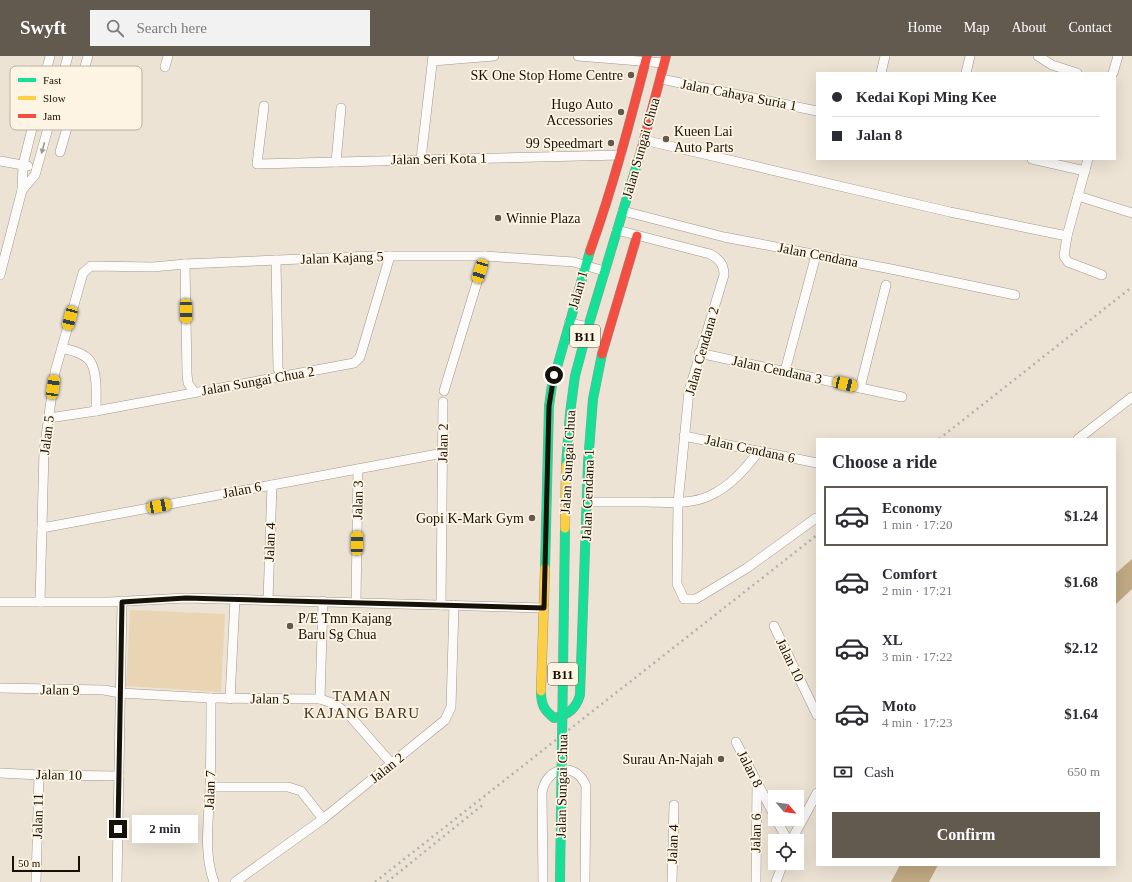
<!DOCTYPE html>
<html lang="en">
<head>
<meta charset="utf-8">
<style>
	body { margin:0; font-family:"Times New Roman",serif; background:#f2f2f3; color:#2b2b33; height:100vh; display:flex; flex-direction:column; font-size:15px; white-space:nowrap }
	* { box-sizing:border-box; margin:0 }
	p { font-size:13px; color:#7c7c81 }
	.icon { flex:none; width:22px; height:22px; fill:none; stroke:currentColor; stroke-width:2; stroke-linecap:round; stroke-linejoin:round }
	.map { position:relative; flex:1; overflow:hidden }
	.drawer { position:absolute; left:816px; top:382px; width:300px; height:428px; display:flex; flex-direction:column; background:#fff; border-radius:0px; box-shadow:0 4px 16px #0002 }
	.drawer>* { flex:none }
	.guide { position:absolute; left:816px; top:16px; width:300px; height:88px; border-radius:0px; box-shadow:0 4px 16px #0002; display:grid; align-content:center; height:88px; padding:0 16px; background:#fff }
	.needle { width:26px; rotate:119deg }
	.tools { position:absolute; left:768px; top:734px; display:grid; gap:8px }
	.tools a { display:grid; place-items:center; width:36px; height:36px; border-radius:0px; background:#fff; box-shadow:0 4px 16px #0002; font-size:20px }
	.scale { position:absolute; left:12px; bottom:10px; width:68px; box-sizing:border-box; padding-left:4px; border:2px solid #171108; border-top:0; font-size:11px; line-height:14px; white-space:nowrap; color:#171108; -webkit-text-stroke:3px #fef4e3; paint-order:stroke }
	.end { position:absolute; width:18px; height:18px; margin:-9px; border:5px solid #171108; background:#fff; box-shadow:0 0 0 2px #fff }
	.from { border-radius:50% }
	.bubble { position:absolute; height:28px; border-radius:0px; background:#fff; box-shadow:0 4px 16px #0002; font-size:13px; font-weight:800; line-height:28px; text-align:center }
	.car { position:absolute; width:12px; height:24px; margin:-12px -6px; border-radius:5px; box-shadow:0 0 3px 1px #0007; background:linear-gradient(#f5c518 24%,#345 0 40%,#f5c518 0 76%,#345 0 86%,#f5c518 0) }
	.guide b { display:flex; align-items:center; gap:14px; height:38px; font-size:15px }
	.guide b+b { border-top:1px solid #e1e1e2 }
	.guide i { width:10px; height:10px; background:#2b2b33 }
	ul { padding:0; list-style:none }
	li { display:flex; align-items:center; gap:12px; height:60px; margin:0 8px 6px; padding:0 8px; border:2px solid transparent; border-radius:0px }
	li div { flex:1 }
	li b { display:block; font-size:15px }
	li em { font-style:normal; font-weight:800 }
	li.active { border-color:#625a4f }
	li>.icon { width:36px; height:36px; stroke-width:1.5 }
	h2 { padding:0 16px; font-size:18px; line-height:48px }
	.pay { display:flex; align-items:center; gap:10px; height:44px; padding:0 16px; font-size:15px }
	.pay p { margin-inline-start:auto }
	.cta { display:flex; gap:8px; margin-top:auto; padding:8px 16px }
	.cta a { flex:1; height:46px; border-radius:0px; background:#625a4f; color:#fff; font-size:16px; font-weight:800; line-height:46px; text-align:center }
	header { display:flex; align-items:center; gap:24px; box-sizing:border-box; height:56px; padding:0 20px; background:#625a4f; color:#fff }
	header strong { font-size:19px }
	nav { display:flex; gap:22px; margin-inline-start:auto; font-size:14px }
	.search { width:280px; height:36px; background:#f2f2f3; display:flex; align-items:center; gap:10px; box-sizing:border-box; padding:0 14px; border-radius:0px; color:#7c7c81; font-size:15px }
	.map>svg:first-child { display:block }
</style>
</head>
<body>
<header>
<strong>Swyft</strong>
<div class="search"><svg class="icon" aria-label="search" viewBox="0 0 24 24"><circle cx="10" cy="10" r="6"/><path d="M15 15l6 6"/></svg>Search here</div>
<nav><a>Home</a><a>Map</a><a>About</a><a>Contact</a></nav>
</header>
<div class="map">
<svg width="1132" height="826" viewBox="0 0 1132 826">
	<rect width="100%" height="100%" fill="#ece3d4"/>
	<path fill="#e9d5b4" d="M130,554L225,558L221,636L126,630Z"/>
	<g fill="#c0a983">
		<path d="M1132,503V533L1115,549V518Z"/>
		<path d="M900,809H938L929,826H891Z"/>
	</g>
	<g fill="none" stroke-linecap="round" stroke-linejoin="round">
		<defs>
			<g id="street">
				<path d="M578,0L664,7"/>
				<path d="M1038,0L1052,9L1077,17"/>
				<path d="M433,5L494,0"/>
				<path d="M165,11L168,0"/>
				<path d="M881,17L885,0"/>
				<path d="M966,17L970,0"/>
				<path d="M1113,17L1118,0"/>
				<path d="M661,23L817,55"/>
				<path d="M264,50L257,108L621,99"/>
				<path d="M644,84L950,156L1067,180"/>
				<path d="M60,96L88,0"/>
				<path d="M421,103L433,0"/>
				<path d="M1032,103L1085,115"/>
				<path d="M1088,103L1067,180L1064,200L1068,206L1102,219"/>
				<path d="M0,105L28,110"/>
				<path d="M336,106L341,52"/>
				<path d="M22,134L35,119L68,0"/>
				<path d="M1078,140L1132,157"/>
				<path d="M623,155L724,181L891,213L1015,239"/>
				<path d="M617,174L710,198C719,203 724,208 724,219L689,335L678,447L677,528L684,543H696L747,512L816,462"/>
				<path d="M276,204L278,313L283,320"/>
				<path d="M185,208L187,318L188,327L194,336"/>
				<path d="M0,219L22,134L23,109L50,0"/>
				<path d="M569,267L588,271"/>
				<path d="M62,292C71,294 84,297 90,305C98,317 96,341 96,355"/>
				<path d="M699,297L902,341"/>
				<path d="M785,315L816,199"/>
				<path d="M860,332L886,229"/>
				<path d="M444,335L485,200"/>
				<path d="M49,362L96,355L354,307L360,301L390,200"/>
				<path d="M684,380L817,407"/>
				<path d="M1078,383L1132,341"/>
				<path d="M587,446C606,446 626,446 646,446C667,446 689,449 709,440C730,431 746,412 759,395"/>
				<path d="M42,472L443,397"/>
				<path d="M268,544L272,429"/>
				<path d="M0,546H109L186,542L544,552"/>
				<path d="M40,546L44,395L55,316L83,217L91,210L153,211L185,208L372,200H485L574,206L604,215"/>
				<path d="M356,546L358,413"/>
				<path d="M441,549L443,346"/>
				<path d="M774,570L817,659"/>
				<path d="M0,632L104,634L120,637L211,642L320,643L335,648L349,659L392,708"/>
				<path d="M211,642C211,672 211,702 210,731C209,763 203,796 214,826"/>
				<path d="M230,643L235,543"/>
				<path d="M320,643L323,545"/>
				<path d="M736,686L775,761"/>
				<path d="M0,717L39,719L119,720"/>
				<path d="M210,731H288L301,735L323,763"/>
				<path d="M776,763L788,785"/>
				<path d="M791,785L817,737"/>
				<path d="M36,826L39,719"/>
				<path d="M117,826L122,545"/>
				<path d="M235,826L323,763L445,664L451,651L454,549"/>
				<path d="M543,826L542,736C547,710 576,705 586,730L585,826"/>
				<path d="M672,826L674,749"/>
				<path d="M756,826L757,728"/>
				<path d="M776,826L783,807"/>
			</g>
			<g id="fast">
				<path d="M566,410L570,357L575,320L588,271L641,95"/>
				<path d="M545,512L549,350L552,329L590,195"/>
				<path d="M541,635C541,649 544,654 554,662C568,659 576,653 580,639L588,407L593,343L602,298"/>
			</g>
			<path id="slow" d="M541,635L545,512"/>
			<g id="jam">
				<path d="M641,95L666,0"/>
				<path d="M590,195C613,131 630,66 647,0"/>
				<path d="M602,298L637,180"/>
			</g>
		</defs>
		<use href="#street" stroke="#9f988c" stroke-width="10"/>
		<use href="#fast" stroke="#9f988c" stroke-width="10"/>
		<use href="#slow" stroke="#9f988c" stroke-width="10"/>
		<use href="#jam" stroke="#9f988c" stroke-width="10"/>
		<use href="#street" stroke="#fcfbf9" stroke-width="9"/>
		<use href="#fast" stroke="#16e098" stroke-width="9"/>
		<use href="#slow" stroke="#ffcf43" stroke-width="9"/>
		<use href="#jam" stroke="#f24e42" stroke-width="9"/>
		<g stroke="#b3b1ad" stroke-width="2.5" stroke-dasharray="2 4" stroke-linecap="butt">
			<path d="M939,383L1132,231"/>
			<path d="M375,826L817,479"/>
			<path d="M387,826L485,747"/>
		</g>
		<defs>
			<path id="fast-bridge" d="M560,826L565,472"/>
			<path id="slow-bridge" d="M565,472L566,410"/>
		</defs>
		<use href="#fast-bridge" stroke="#9f988c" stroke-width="10" stroke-linecap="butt"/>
		<use href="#slow-bridge" stroke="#9f988c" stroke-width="10" stroke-linecap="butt"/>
		<use href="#fast-bridge" stroke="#16e098" stroke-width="9"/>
		<use href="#slow-bridge" stroke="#ffcf43" stroke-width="9"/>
	</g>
	<defs><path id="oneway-solid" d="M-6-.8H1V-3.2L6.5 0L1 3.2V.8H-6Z"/></defs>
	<use fill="#a09d99" href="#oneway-solid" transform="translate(43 92) rotate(105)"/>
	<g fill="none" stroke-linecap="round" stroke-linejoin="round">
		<path stroke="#171108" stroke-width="5" d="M118,773L122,546L186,542L544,552L549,350L554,319"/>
	</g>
	<g fill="#625a4f" stroke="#fef4e3" stroke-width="1.5">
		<circle cx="631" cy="19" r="4"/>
		<circle cx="621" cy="56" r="4"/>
		<circle cx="666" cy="83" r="4"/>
		<circle cx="611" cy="87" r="4"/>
		<circle cx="498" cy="162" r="4"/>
		<circle cx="532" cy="462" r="4"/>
		<circle cx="290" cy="570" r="4"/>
		<circle cx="721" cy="703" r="4"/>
	</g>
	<g text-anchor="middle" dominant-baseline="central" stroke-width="3.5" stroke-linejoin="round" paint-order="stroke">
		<g fill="#fef4e3" stroke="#5c554a" stroke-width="1">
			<rect x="570" y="269" width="30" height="22" rx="3"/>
			<rect x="548" y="607" width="30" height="22" rx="3"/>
		</g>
		<g font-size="13" font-weight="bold" fill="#171108">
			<text x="585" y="280">B11</text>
			<text x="563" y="618">B11</text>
		</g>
		<g font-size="14" fill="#171108" stroke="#fef4e3" text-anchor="end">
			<text x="623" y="19">SK One Stop Home Centre</text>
			<text x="613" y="48">Hugo Auto<tspan x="613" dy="16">Accessories</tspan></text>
			<text x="674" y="75" text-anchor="start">Kueen Lai<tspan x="674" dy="16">Auto Parts</tspan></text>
			<text x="603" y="87">99 Speedmart</text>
			<text x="506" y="162" text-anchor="start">Winnie Plaza</text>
			<text x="524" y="462">Gopi K-Mark Gym</text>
			<text x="298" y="562" text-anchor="start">P/E Tmn Kajang<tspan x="298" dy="16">Baru Sg Chua</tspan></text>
			<text x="713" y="703">Surau An-Najah</text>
		</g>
		<g font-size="14" fill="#171108" stroke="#fef4e3">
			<text transform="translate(739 39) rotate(11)">Jalan Cahaya Suria 1</text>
			<text transform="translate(641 92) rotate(-74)">Jalan Sungai Chua</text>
			<text transform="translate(439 103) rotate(-1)">Jalan Seri Kota 1</text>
			<text transform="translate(818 199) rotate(11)">Jalan Cendana</text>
			<text transform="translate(342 202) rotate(-2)">Jalan Kajang 5</text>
			<text transform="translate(578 234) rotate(-74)">Jalan 1</text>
			<text transform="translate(702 295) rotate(-74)">Jalan Cendana 2</text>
			<text transform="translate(777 314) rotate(12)">Jalan Cendana 3</text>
			<text transform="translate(258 325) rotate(-10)">Jalan Sungai Chua 2</text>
			<text transform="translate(47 379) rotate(-83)">Jalan 5</text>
			<text transform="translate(443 387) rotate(-89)">Jalan 2</text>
			<text transform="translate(750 393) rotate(12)">Jalan Cendana 6</text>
			<text transform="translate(568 406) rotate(-87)">Jalan Sungai Chua</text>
			<text transform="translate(242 434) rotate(-11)">Jalan 6</text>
			<text transform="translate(588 439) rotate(-88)">Jalan Cendana 1</text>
			<text transform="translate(358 444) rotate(-89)">Jalan 3</text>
			<text transform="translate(270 486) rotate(-88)">Jalan 4</text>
			<text transform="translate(790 604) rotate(64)">Jalan 10</text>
			<text transform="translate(60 634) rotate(1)">Jalan 9</text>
			<text transform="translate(270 643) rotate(1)">Jalan 5</text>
			<text transform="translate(387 712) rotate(-39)">Jalan 2</text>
			<text transform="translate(750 713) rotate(63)">Jalan 8</text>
			<text transform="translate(59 719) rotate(1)">Jalan 10</text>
			<text transform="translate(562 730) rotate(-89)">Jalan Sungai Chua</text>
			<text transform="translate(210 734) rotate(-88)">Jalan 7</text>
			<text transform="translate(38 760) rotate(-89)">Jalan 11</text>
			<text transform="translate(756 777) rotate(-89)">Jalan 6</text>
			<text transform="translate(673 788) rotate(-88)">Jalan 4</text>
		</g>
		<g font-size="15" letter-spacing="1" fill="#3f311b" stroke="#fef4e3">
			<text x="362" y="640">TAMAN<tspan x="362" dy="17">KAJANG BARU</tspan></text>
		</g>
	</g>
	<rect x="10" y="10" width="132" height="64" rx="6" fill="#fef4e3" stroke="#b9b0a1" stroke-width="1"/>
	<rect x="18" y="22" width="18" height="4" fill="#16e098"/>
	<rect x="18" y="40" width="18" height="4" fill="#ffcf43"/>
	<rect x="18" y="58" width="18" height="4" fill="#f24e42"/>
	<g font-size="11" fill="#171108">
		<text x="43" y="28">Fast</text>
		<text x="43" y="46">Slow</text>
		<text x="43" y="64">Jam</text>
	</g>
</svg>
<div class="tools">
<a><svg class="needle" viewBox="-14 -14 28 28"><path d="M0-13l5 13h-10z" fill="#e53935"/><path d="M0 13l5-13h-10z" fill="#7c7c81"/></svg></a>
<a><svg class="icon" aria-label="locate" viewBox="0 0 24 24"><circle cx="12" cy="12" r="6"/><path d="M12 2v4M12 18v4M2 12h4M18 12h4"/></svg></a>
</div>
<div class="scale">50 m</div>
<i class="end from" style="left:554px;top:319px"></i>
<i class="end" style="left:118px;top:773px"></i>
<div class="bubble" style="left:132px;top:759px;width:66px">2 min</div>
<i class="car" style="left:480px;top:215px;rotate:197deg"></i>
<i class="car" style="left:186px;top:255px;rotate:179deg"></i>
<i class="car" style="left:70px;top:262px;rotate:195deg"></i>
<i class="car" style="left:845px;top:328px;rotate:103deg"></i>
<i class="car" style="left:53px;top:331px;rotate:8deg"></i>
<i class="car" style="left:159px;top:450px;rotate:79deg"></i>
<i class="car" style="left:357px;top:487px;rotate:1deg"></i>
<div class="guide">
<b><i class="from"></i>Kedai Kopi Ming Kee</b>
<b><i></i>Jalan 8</b>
</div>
<section class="drawer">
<h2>Choose a ride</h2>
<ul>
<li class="active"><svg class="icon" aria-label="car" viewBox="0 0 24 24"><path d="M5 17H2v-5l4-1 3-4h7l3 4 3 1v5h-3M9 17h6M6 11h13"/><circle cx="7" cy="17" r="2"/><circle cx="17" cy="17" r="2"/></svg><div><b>Economy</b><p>1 min · 17:20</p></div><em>$1.24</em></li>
<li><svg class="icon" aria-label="car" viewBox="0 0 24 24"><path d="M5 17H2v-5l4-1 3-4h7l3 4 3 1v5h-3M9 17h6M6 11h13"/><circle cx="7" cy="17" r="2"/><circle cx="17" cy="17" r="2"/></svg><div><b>Comfort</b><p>2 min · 17:21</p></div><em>$1.68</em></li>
<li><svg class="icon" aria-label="car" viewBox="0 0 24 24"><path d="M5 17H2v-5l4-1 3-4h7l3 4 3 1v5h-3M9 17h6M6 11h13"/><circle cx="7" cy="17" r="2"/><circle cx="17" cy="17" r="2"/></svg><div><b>XL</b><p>3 min · 17:22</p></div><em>$2.12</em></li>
<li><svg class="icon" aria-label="car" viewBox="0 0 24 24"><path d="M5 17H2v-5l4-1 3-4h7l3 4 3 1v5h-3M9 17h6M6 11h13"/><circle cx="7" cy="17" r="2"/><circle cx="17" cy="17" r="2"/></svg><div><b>Moto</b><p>4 min · 17:23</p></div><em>$1.64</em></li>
</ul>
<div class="pay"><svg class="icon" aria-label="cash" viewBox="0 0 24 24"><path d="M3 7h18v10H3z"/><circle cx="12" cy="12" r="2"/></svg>Cash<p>650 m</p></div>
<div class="cta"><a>Confirm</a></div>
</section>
</div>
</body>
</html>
